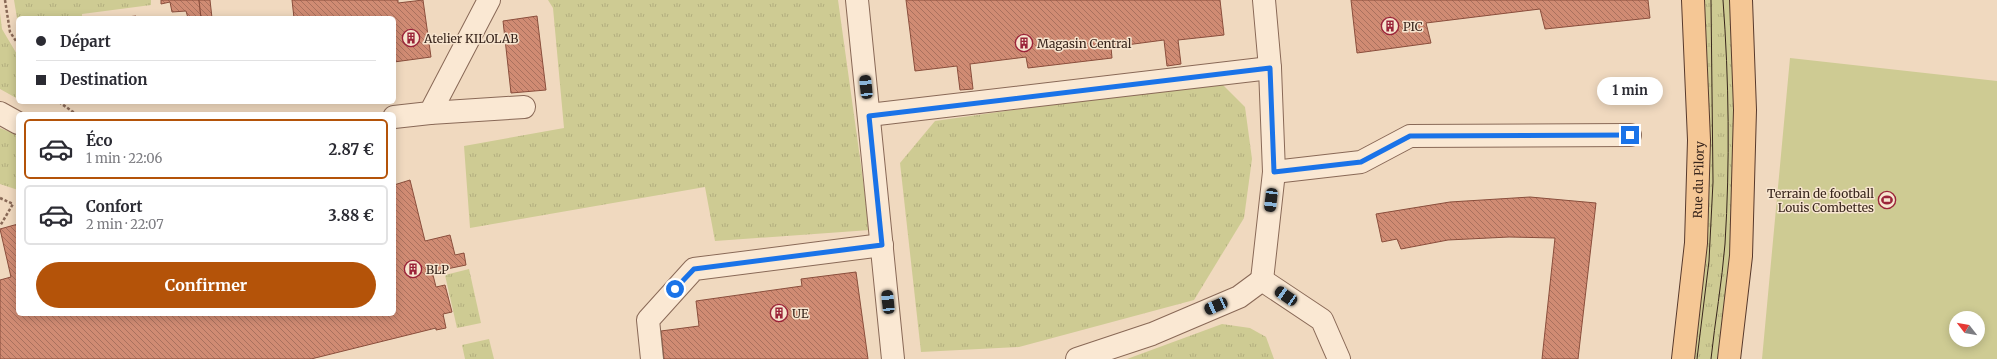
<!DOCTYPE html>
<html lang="fr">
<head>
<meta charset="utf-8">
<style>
	body { margin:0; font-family:Merriweather,serif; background:#f7f7f7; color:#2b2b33; height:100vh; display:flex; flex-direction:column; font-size:15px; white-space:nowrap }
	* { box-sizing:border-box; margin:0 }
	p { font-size:13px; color:#7c7c81 }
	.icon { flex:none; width:22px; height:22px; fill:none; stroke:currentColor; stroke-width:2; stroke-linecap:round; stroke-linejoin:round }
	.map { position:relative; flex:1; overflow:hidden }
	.details { position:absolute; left:16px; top:112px; width:380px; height:204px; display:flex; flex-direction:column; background:#fff; border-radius:6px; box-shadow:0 2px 10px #0003 }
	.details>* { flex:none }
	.banner { position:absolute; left:16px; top:16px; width:380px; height:88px; border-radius:6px; box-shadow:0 2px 10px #0003; display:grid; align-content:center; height:88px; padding:0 20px; background:#fff }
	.needle { width:26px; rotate:301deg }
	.fabs { position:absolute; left:1949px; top:311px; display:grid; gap:8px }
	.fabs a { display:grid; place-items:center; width:36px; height:36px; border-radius:50%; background:#fff; box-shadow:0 2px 10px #0003; font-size:20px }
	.end { position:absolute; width:18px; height:18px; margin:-9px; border:5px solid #1a73e8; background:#fff; box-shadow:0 0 0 2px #fff }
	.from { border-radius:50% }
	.bubble { position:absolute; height:28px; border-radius:14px; background:#fff; box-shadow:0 2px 10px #0003; font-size:13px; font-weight:700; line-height:28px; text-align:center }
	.car { position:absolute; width:12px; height:24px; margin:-12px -6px; border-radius:5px; box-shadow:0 0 3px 1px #0007; background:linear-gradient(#222 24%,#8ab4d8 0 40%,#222 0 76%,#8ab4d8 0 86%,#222 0) }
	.banner b { display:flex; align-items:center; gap:14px; height:38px; font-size:15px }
	.banner b+b { border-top:1px solid #e1e1e2 }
	.banner i { width:10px; height:10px; background:#2b2b33 }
	ul { padding:7px 0 0; list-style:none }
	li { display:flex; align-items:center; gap:12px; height:60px; margin:0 8px 6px; padding:0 12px; border:2px solid #e1e1e2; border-radius:6px }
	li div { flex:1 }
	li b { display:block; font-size:15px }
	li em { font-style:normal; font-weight:700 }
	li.current { border-color:#b45309 }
	li>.icon { width:36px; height:36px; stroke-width:1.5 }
	.cta { display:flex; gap:8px; margin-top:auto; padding:8px 20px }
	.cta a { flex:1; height:46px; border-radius:24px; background:#b45309; color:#fff; font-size:16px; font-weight:700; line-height:46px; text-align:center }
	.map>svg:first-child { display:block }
</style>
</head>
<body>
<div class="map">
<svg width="1997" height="359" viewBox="0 0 1997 359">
	<defs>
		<pattern id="grass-tufts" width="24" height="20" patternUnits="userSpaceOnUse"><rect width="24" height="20" fill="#cecb93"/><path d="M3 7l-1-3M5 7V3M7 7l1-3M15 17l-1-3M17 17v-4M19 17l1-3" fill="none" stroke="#b2ae7e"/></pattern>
		<pattern id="building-back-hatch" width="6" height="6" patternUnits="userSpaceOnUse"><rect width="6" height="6" fill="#d08b73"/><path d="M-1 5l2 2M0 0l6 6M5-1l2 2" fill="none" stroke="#aa715e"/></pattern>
	</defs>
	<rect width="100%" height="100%" fill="#f0d9bf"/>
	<g fill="url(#grass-tufts)">
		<path d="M14,0H151V5L82,14V18H18V24Z"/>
		<path d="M548,0H838L870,230L715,241L705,187L470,228L464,146L564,128L553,8Z"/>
		<path d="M1703,0H1731L1737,187L1722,359H1692Z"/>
		<path d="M0,13L2,29L18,56V99L0,89Z"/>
		<path d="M1219,81L1245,107L1252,159L1244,218L1194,300L1019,347L921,352L900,163L935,121Z"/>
		<path d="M0,128L18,135V190L0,184Z"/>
		<path d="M469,269L481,323L457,328L445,275Z"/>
		<path d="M1222,324L1250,328L1266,337L1274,359H1127Z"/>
		<path d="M489,339L494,359H465L462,345Z"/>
	</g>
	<path fill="#cecb93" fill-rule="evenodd" d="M1790,58L1997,81V359H1762ZM1956,318H1978V340H1956Z"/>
	<g fill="url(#building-back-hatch)" stroke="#8a4e3c">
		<path d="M161,0H199L201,18H188L186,11L172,12L170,2L161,4Z"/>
		<path d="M199,0H210L212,18H201Z"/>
		<path d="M292,0H398V3L423,0L431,57L394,62V18H294Z"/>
		<path d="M906,0H1220L1224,35L1178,40L1181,64L1167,66L1164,40L1111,47L1112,58L1028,68L1026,57L970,64L973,89L960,90L957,66L915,71Z"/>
		<path d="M1351,0H1648L1650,18L1545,29L1540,9L1426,23L1431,43L1357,53Z"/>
		<path d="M136,16V18H118Z"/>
		<path d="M537,16L546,90L511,93L503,21Z"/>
		<path d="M410,180L425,241L450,235L455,255L464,253L466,265L437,271L436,266L431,267L436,287L445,285L452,312L443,314L446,328L436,330V328L311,359H0V280L11,277L0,229L18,224V314H394V185Z"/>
		<path d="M1530,197L1596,203L1578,359H1542L1555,238L1509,237L1448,240L1401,249L1397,239L1382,242L1376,214L1450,202Z"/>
		<path d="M856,272L868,359H664L661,331L699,326L696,301L802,286L801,279Z"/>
	</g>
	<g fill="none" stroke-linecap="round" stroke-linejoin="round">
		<defs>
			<g id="minor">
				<path d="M857,0L893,359"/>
				<path d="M0,113L18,123"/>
				<path d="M430,113L524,107"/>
				<path d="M869,115L1270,68"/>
				<path d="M394,117L430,113L489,0"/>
				<path d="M1274,172L1361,162L1410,136L1630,135"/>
				<path d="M1262,280L1274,172L1270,68L1264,0"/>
				<path d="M652,359L648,320L694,269L882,245"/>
				<path d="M1077,359L1152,334L1239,297L1262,280L1322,320L1339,359"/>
			</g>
			<g id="major">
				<path id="s1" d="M1683,359L1696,243L1699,140L1693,0"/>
				<path d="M1729,359L1741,256L1745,110L1741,0"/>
			</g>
		</defs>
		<use href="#minor" stroke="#896957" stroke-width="24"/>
		<use href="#major" stroke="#57392c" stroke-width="24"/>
		<g stroke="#896957" stroke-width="2.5" stroke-dasharray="3 2" stroke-linecap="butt">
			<path d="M5,0L10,32L18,44"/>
			<path d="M59,102L76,114"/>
			<path d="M0,198L13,204L0,226"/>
		</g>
		<use href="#minor" stroke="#fae8d3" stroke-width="22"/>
		<use href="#major" stroke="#f5c795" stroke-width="22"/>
		<g stroke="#38251c" stroke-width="1">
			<path d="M1697,359L1709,261L1713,182L1711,0"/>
			<path d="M1711,359C1715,321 1722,282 1725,244C1730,163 1729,80 1723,0"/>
		</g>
	</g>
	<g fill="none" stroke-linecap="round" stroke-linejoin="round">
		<path stroke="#1a73e8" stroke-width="5" d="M675,289L694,269L882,245L869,116L1270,68L1274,172L1361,162L1410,136L1630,135"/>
	</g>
	<defs>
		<symbol id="building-ring" viewBox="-11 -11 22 22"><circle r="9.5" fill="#f7e5cf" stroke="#9b2439" stroke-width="1.5"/><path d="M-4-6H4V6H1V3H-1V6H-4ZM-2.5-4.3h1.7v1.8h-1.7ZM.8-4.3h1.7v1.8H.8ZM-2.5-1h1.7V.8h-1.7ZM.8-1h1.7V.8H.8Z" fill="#9b2439"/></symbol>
		<symbol id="stadium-ring" viewBox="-11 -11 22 22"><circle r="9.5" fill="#f7e5cf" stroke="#9b2439" stroke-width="1.5"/><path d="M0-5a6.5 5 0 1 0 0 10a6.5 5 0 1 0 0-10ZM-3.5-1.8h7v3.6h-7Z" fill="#9b2439"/></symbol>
	</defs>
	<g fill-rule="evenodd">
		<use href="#building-ring" x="1380" y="16" width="20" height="20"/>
		<use href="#building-ring" x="401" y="28" width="20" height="20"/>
		<use href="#building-ring" x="1014" y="33" width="20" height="20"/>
		<use href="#stadium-ring" x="1877" y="190" width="20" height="20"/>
		<use href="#building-ring" x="403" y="259" width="20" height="20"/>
		<use href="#building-ring" x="769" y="303" width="20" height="20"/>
	</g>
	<g text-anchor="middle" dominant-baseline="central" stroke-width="3" stroke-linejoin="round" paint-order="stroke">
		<g font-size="12" fill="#38251c" stroke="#f7e5cf" text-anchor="start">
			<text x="1403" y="26">PIC</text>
			<text x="424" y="38">Atelier KILOLAB</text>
			<text x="1037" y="43">Magasin Central</text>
			<text x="1874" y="193" text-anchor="end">Terrain de football<tspan x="1874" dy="14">Louis Combettes</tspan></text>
			<text x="426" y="269">BLP</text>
			<text x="792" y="313">UE</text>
		</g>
		<g font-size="12" fill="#38251c" stroke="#f7e5cf">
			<text stroke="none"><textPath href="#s1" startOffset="180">Rue du Pilory</textPath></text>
		</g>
	</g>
</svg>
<div class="fabs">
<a><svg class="needle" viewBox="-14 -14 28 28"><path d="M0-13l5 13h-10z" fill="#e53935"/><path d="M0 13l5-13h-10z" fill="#7c7c81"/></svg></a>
</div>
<i class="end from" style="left:675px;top:289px"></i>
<i class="end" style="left:1630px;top:135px"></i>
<div class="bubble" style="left:1597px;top:77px;width:66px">1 min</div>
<i class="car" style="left:866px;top:87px;rotate:354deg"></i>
<i class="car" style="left:1271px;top:200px;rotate:187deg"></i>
<i class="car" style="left:1286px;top:296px;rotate:304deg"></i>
<i class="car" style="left:888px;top:302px;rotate:354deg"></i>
<i class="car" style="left:1216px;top:306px;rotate:246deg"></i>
<div class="banner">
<b><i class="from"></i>Départ</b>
<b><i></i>Destination</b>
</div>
<section class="details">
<ul>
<li class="current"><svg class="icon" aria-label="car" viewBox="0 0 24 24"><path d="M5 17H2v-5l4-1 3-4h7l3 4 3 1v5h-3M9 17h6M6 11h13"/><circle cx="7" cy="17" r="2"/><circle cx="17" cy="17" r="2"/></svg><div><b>Éco</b><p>1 min · 22:06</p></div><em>2.87 €</em></li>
<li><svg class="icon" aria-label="car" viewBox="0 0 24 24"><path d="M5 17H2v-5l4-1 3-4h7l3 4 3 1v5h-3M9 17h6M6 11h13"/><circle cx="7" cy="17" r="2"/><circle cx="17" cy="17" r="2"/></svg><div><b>Confort</b><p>2 min · 22:07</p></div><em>3.88 €</em></li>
</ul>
<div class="cta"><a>Confirmer</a></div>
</section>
</div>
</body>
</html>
